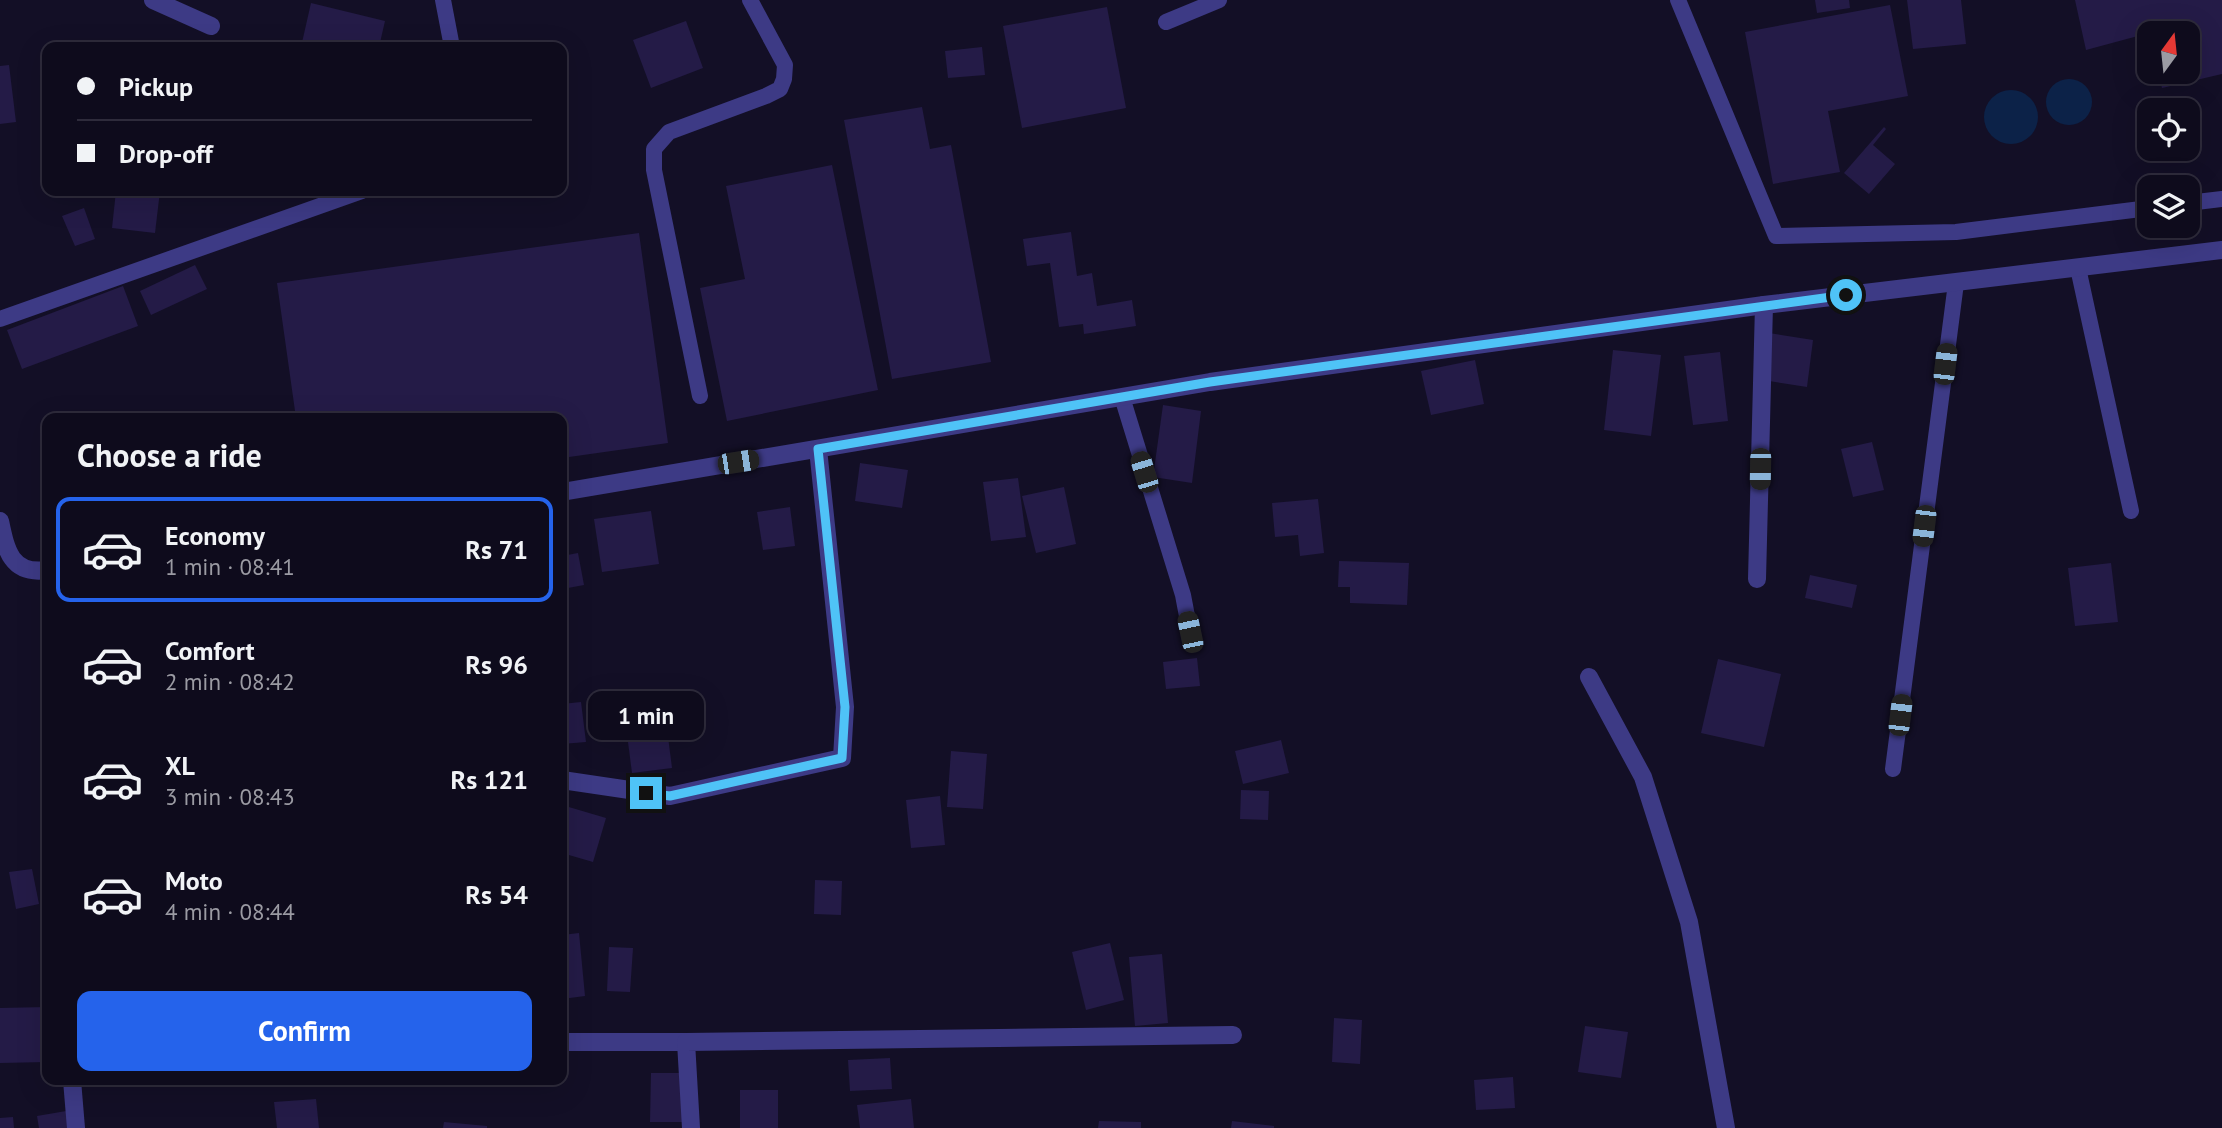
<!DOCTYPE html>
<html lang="en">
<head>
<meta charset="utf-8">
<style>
	body { margin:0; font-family:"PT Sans",sans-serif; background:#171425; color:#f1f3f6; height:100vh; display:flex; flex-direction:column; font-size:26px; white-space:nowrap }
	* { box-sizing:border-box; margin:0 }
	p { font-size:23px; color:#9b9ba3 }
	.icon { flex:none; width:38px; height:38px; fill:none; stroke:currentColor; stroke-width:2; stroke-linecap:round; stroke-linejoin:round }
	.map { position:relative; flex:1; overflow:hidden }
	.drawer { position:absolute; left:42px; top:413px; width:525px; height:672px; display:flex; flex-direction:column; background:#0e0b1c; border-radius:14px; box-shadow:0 7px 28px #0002,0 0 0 2px #2e2b3b }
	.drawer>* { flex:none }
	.hud { position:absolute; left:42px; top:42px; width:525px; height:154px; border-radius:14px; box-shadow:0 7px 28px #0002,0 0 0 2px #2e2b3b; display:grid; align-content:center; height:154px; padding:0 35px; background:#0e0b1c }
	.needle { width:46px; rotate:15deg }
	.tools { position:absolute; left:2137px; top:21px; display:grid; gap:14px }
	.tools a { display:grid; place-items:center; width:63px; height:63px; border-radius:14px; background:#0e0b1c; box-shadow:0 7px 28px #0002,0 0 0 2px #2e2b3b; font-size:35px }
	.end { position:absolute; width:32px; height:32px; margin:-16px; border:9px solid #4fc3f7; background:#111; box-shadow:0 0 0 4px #111 }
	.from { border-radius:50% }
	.bubble { position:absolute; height:49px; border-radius:14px; background:#0e0b1c; box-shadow:0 7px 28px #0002,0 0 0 2px #2e2b3b; font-size:23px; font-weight:600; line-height:49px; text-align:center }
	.car { position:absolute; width:21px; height:42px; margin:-21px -10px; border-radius:9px; box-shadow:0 0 5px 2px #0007; background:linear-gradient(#222 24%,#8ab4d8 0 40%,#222 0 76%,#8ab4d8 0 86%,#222 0) }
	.hud b { display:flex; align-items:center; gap:24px; height:66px; font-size:26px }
	.hud b+b { border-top:2px solid #2e2b3b }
	.hud i { width:18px; height:18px; background:#f1f3f6 }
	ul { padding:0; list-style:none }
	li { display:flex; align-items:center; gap:21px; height:105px; margin:0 14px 10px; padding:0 21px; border:4px solid transparent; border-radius:14px }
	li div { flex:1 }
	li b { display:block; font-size:26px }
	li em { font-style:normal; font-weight:600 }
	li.current { border-color:#2563eb }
	li>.icon { width:63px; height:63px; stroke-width:1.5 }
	h2 { padding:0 35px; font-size:32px; line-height:84px }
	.action { display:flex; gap:14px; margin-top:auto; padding:14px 35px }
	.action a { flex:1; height:80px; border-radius:14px; background:#2563eb; color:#fff; font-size:28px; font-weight:600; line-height:80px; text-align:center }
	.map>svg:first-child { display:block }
</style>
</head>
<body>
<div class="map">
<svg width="2222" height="1128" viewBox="0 0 2222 1128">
	<rect width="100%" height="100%" fill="#130f26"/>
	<g fill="#0c2248">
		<circle cx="2069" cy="102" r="23"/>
		<circle cx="2011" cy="117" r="27"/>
	</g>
	<g fill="#241b47">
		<path d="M1815,0H1849L1850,8L1817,13Z"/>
		<path d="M1907,0H1961L1966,44L1913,49Z"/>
		<path d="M2075,0H2222V74L2162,88L2158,72H2188V33H2149L2086,50Z"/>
		<path d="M311,3L385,21L379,47H301Z"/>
		<path d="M1890,5L1908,96L1828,111L1840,172L1773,184L1745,32Z"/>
		<path d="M1107,7L1126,108L1022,128L1003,26Z"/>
		<path d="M686,21L703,68L651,88L633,40Z"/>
		<path d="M982,47L985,75L948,78L945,51Z"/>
		<path d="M9,65L16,122L0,124V66Z"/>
		<path d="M922,107L930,149L951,145L991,362L892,379L844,120Z"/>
		<path d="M1884,127L1886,129L1873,145L1895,164L1869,194L1844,173Z"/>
		<path d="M832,165L878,390L727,421L700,288L745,279L726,186Z"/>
		<path d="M116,191H160L155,233L112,228Z"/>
		<path d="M84,208L95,239L75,246L62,216Z"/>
		<path d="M1071,232L1077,276L1092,273L1097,306L1132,300L1136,326L1084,334L1083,324L1059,327L1050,263L1027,266L1023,239Z"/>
		<path d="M639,233L668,443L562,458V418H296L277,283Z"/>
		<path d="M195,265L207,289L151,315L140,291Z"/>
		<path d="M123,286L138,326L22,369L7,330Z"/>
		<path d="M1769,333L1813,340L1807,387L1763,380Z"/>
		<path d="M1613,350L1661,355L1651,436L1604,430Z"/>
		<path d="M1720,352L1728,421L1693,425L1684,356Z"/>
		<path d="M1475,360L1484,404L1431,415L1421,371Z"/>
		<path d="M1163,405L1201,411L1192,483L1153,477Z"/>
		<path d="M1872,442L1884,490L1853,497L1841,449Z"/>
		<path d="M860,463L908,470L902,508L855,501Z"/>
		<path d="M1018,478L1026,537L991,541L983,482Z"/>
		<path d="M1064,487L1076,544L1036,553L1022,496Z"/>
		<path d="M1318,499L1324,553L1300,556L1298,535L1275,537L1272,503Z"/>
		<path d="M790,507L795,546L763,550L757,512Z"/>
		<path d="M651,511L659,564L602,572L594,519Z"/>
		<path d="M578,553L584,585L568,588L562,556Z"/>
		<path d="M1339,561L1409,563L1407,605L1350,603V587H1338Z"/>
		<path d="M2111,563L2118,622L2075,626L2068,568Z"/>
		<path d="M1810,575L1857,585L1852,608L1805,598Z"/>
		<path d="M1197,658L1200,686L1166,689L1163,662Z"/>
		<path d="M1718,659L1781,674L1764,747L1701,733Z"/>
		<path d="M663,697L672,768L632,773L623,703Z"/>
		<path d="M581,702L586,742L562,744V704Z"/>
		<path d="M1281,740L1289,773L1243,784L1235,751Z"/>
		<path d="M951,751L987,754L983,809L947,807Z"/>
		<path d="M1241,790L1269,791L1268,820L1240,819Z"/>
		<path d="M940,796L945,845L911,848L906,800Z"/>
		<path d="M562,805L606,818L593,862L562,853Z"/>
		<path d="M32,869L39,904L16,909L9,872Z"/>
		<path d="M815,880L842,881L841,915L814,914Z"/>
		<path d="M579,933L585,996L562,999V935Z"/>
		<path d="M1110,943L1124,1000L1086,1010L1072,952Z"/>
		<path d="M609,947L633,948L630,992L607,991Z"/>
		<path d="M1162,954L1168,1023L1135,1026L1129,957Z"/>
		<path d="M47,1007V1062L0,1063V1008Z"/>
		<path d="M1334,1018L1362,1020L1360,1064L1332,1062Z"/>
		<path d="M1585,1026L1628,1032L1621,1078L1578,1072Z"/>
		<path d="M890,1058L892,1089L850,1091L848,1060Z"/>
		<path d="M651,1073H685V1122H650Z"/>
		<path d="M1513,1077L1515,1108L1476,1110L1474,1080Z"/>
		<rect x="740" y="1090" width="38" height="38"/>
		<path d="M316,1099L319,1128H277L274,1102Z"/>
		<path d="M911,1099L914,1128H860L857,1105Z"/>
		<path d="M72,1110L75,1128H39L37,1116Z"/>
		<path d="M13,1117L14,1128H0V1118Z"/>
		<path d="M1099,1121L1141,1122V1128H1098Z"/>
		<path d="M1232,1121L1274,1126V1128H1231Z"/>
		<path d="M444,1122L487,1126V1128H443Z"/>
	</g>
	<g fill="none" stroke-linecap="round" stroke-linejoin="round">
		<g stroke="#3d3a85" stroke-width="16">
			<path d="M443,0L452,47"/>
			<path d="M1678,0L1776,236L1956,232L2149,208"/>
			<path d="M1166,22L1219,0"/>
			<path d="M2188,203L2222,199"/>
			<path d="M2078,268L2131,511"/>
			<path d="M0,319L362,191"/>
			<path d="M700,396L654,170V149L669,132L766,96L780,89L784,79L785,65L750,0"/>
			<path d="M1122,397L1183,595L1190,632"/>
			<path d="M1893,769L1956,283"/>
		</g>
		<g stroke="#3d3a85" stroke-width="18">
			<path d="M153,0L211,26"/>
			<path d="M562,492L1210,382L1764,305L2222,250"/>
			<path d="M0,521C6,550 11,575 47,570"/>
			<path d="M1757,579L1764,305"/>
			<path d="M1589,677L1643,777L1689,922L1726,1128"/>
			<path d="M562,780L670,796L842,758L845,707L818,449"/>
			<path d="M562,1042H686"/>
			<path d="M72,1080L76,1128"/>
			<path d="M691,1128L686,1042L1233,1035"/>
		</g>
	</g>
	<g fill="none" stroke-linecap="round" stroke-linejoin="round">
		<path stroke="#4fc3f7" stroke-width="9" d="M646,793L670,796L842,758L845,707L818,449L1210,382L1846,295"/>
	</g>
</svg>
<div class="tools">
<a><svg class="needle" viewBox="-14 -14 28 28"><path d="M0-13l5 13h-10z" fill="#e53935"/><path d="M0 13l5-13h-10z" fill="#9b9ba3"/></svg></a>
<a><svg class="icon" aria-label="locate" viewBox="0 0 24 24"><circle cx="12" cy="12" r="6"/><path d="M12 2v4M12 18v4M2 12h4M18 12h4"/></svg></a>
<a><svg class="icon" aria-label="layers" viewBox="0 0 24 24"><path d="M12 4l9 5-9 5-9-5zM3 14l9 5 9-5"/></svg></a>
</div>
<i class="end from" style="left:1846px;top:295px"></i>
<i class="end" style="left:646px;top:793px"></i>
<div class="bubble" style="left:588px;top:691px;width:116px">1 min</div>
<i class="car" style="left:1945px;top:364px;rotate:7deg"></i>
<i class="car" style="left:738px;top:462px;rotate:81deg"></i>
<i class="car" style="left:1760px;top:469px;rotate:181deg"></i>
<i class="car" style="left:1144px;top:472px;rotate:343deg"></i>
<i class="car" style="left:1924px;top:526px;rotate:187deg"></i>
<i class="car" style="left:1190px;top:632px;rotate:348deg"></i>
<i class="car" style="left:1900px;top:715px;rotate:7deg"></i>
<div class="hud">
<b><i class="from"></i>Pickup</b>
<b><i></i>Drop-off</b>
</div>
<section class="drawer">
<h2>Choose a ride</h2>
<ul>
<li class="current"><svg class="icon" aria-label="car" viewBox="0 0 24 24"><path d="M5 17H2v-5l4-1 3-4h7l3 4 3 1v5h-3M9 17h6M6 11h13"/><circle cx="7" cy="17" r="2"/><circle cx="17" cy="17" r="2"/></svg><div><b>Economy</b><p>1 min · 08:41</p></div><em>Rs 71</em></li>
<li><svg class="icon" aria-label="car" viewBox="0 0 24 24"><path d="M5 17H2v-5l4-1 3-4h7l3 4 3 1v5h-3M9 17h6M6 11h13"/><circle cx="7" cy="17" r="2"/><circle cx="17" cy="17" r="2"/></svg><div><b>Comfort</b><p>2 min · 08:42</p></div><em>Rs 96</em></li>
<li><svg class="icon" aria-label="car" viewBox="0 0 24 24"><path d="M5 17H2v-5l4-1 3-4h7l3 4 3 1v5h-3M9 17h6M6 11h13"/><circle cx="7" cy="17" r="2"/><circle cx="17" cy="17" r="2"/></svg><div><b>XL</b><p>3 min · 08:43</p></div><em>Rs 121</em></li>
<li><svg class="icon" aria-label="car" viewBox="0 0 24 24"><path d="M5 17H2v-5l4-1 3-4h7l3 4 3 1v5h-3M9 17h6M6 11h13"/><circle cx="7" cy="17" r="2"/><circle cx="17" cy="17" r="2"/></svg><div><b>Moto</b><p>4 min · 08:44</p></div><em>Rs 54</em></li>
</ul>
<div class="action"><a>Confirm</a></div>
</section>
</div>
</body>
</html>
